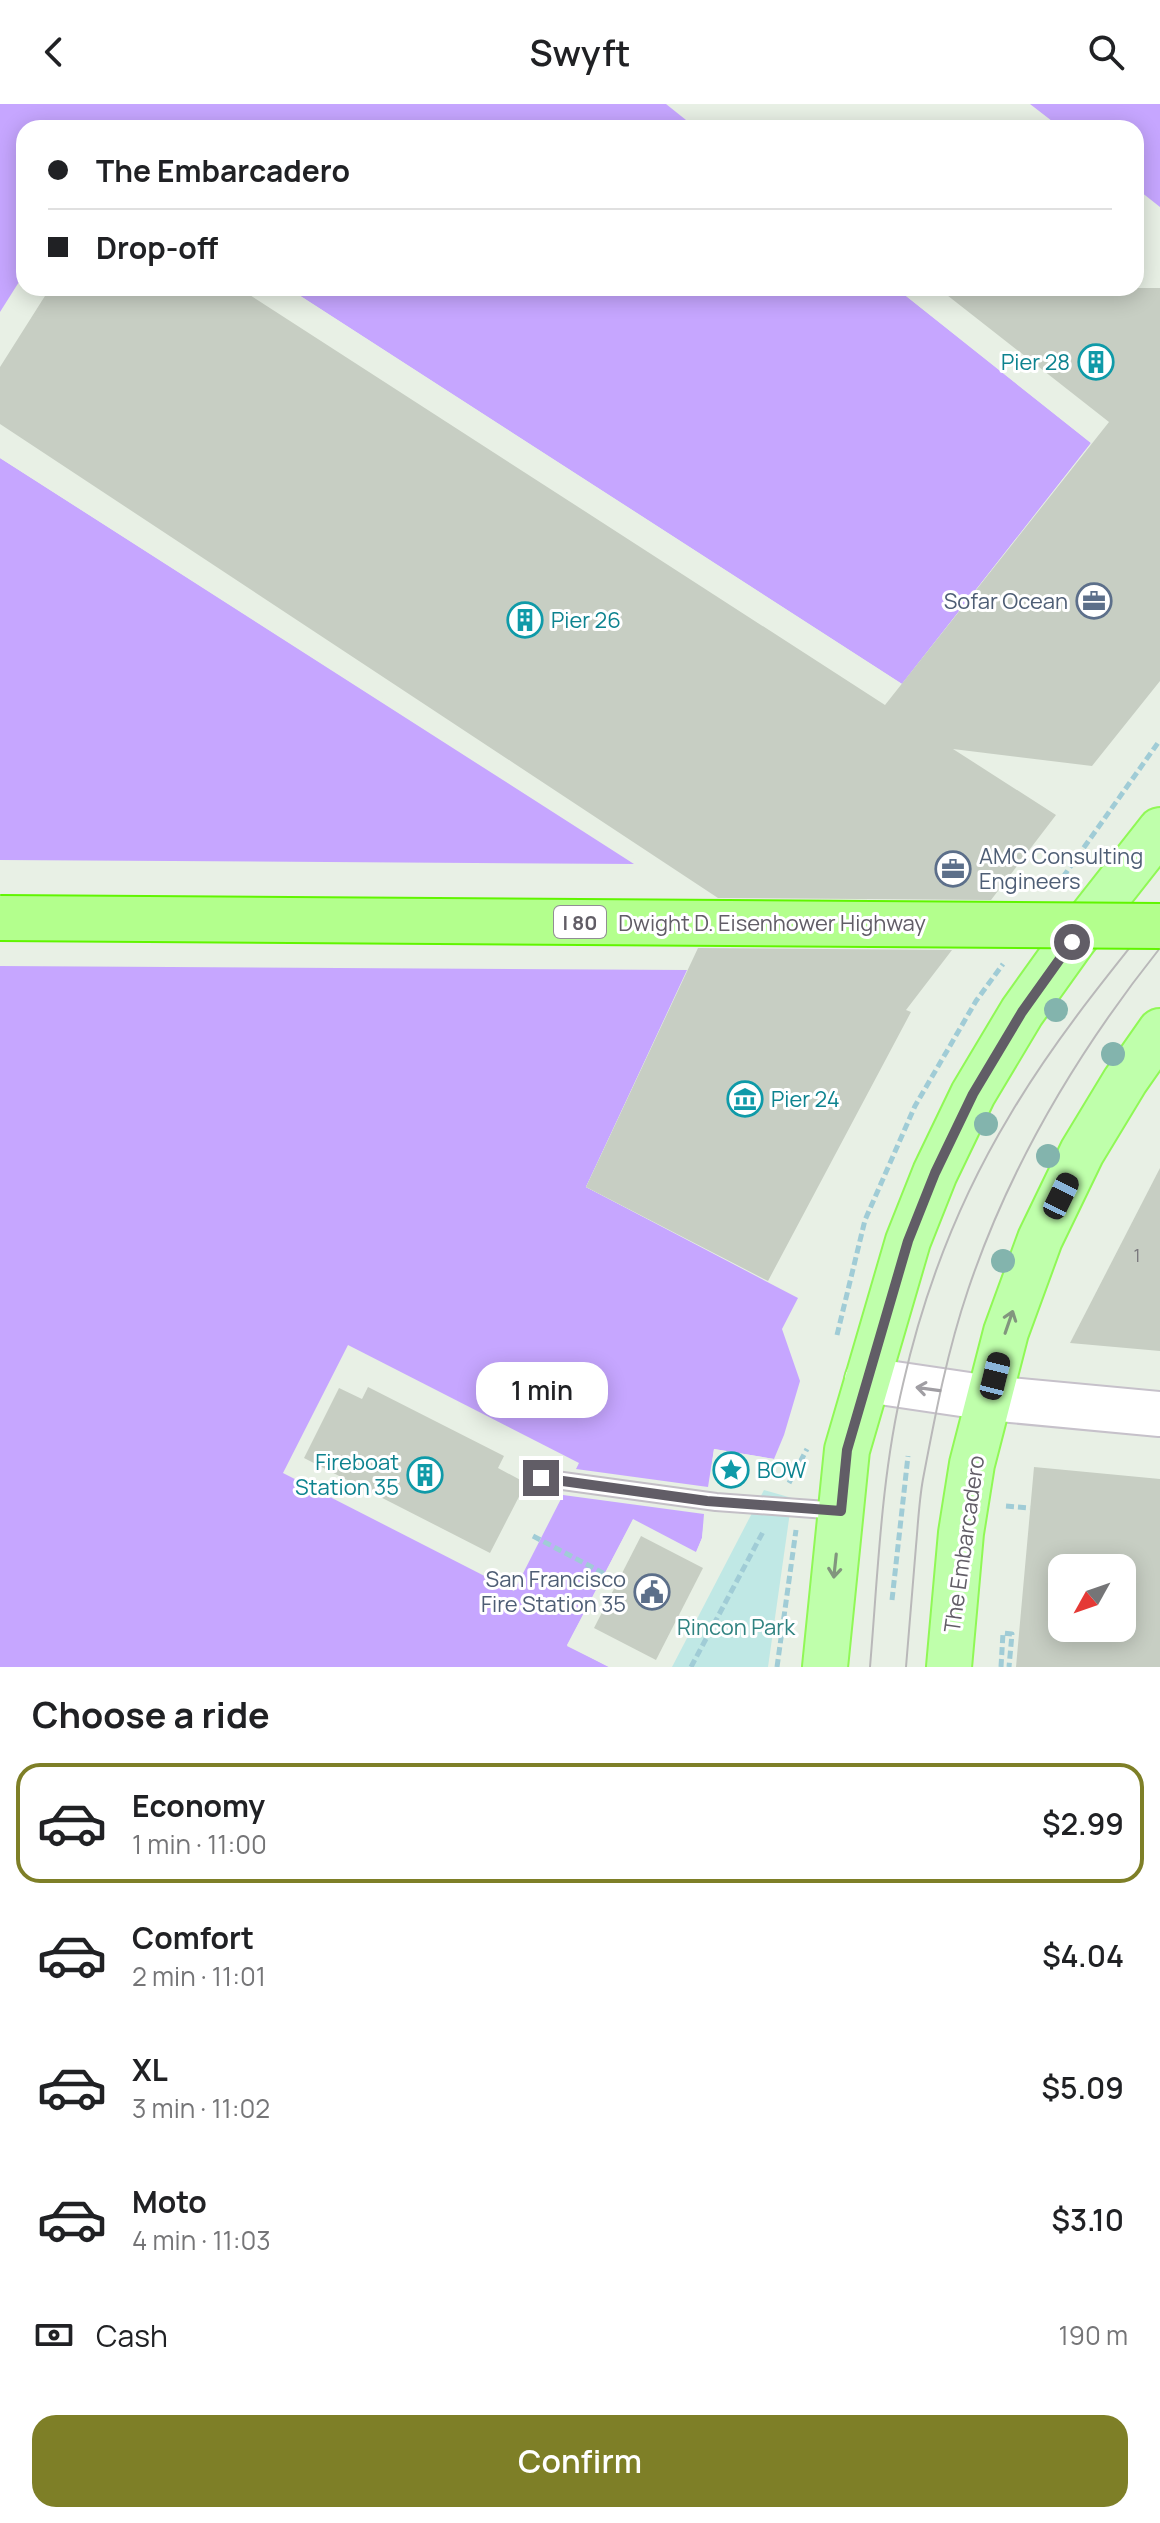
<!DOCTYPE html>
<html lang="en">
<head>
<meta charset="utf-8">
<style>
	body { margin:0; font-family:Manrope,sans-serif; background:#f6f6f6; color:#202124; height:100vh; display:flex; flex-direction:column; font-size:30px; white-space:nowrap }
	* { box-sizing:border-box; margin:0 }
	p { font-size:26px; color:#757577 }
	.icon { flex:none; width:44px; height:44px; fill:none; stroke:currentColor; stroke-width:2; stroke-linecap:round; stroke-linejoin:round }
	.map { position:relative; height:1563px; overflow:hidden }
	.drawer { display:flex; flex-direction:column; background:#fff; flex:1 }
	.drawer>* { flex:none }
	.banner { position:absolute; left:16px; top:16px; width:1128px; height:176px; border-radius:24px; box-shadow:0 4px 20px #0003; display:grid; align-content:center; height:176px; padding:0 32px; background:#fff }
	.needle { width:52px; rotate:230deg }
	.controls { position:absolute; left:1048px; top:1450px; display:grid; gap:16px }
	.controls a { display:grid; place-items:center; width:88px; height:88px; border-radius:16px; background:#fff; box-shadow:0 4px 20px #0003; font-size:40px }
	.end { position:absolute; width:36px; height:36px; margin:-18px; border:10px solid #615d66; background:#fff; box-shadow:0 0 0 4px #fff }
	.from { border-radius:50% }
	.bubble { position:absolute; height:56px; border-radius:24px; background:#fff; box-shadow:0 4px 20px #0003; font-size:26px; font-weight:600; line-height:56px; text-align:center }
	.car { position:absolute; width:24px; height:48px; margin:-24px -12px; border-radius:10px; box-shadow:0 0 6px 2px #0007; background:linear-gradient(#222 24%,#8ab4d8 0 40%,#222 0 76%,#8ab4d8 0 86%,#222 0) }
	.banner b { display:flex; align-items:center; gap:28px; height:76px; font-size:30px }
	.banner b+b { border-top:2px solid #e0e0e0 }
	.banner i { width:20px; height:20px; background:#202124 }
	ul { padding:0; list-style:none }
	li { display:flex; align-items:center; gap:24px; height:120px; margin:0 16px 12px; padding:0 16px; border:4px solid transparent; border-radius:24px }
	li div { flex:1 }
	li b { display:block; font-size:30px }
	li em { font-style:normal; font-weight:600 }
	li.on { border-color:#7e7f27 }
	li>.icon { width:72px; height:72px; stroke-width:1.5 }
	h2 { padding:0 32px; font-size:36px; line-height:96px }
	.pay { display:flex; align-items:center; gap:20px; height:88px; padding:0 32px; font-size:30px }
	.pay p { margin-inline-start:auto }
	.button { display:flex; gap:16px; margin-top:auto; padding:16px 32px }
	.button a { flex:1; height:92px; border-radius:24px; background:#7e7f27; color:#fff; font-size:32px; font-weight:600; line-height:92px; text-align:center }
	header { display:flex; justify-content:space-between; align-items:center; height:104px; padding:0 32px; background:#fff; font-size:36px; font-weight:600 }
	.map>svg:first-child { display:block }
</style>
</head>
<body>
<header><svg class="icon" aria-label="back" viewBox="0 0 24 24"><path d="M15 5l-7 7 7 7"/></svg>Swyft<svg class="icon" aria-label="search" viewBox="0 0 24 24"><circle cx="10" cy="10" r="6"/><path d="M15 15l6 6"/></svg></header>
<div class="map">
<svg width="1160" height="1563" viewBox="0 0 1160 1563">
	<rect width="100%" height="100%" fill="#e8f0e5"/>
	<path fill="#c0e8e5" d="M764,1386L792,1394L768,1563H672Z"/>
	<g fill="#c6a6ff">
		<path d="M0,0H666L696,24H24V170L0,208Z"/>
		<path d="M1030,0H1160V103L1136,84V24H1061Z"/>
		<path d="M288,184H896L1091,339L902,580Z"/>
		<path d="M0,354L714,810L586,1083L798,1194L782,1225L800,1277L784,1331L774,1355L714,1345L702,1434L696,1449L633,1416L567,1541L609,1563H0Z"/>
	</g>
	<g fill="#e8f0e5">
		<path d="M284,184H288L902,580L1091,339L896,184H903L1095,339L900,583L286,187Z"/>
		<path d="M0,350L717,808L591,1081L768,1177L586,1083L687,866L0,862V756L634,760L0,354Z"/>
		<path d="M348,1241L579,1359L576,1365L708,1383L714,1345L774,1355L772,1358L717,1349L705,1435L697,1452L635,1421L573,1540L611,1559L613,1563H609L567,1542L633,1415L696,1448L702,1434L704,1410L563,1391L514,1487L283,1369Z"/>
	</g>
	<g fill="#c7cec3" fill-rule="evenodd">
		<path d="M50,184H239L885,601L1109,318L938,184H1160V577L1092,662L953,645L1056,711L991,796L718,794L0,320V263Z"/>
		<path d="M698,844L952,846L906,906L911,908L768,1177L586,1083Z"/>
		<path d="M1160,1064V1247L1070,1239Z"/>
		<path d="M368,1283L504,1352L498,1364L526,1379L490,1449L304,1354L339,1284L362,1295Z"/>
		<path d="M1034,1363L1160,1375V1563H1016ZM1062,1464H1122V1524H1062Z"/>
		<path d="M641,1432L703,1464L656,1556L594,1524Z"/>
	</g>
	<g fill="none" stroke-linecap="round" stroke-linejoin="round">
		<defs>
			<path id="lane" d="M541,1374L716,1398L840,1407"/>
			<path id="secondary" d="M867,1276L989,1294L1160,1310"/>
			<g id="primary">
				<path d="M825,1563L847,1346L908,1137L935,1069L973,990L1022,908L1072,838L1160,726"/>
				<path d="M949,1563L961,1429L972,1360L1006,1228L1040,1135L1082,1048L1125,977L1160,927"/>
			</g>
		</defs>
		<use href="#lane" stroke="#c3bfc6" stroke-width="20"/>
		<use href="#secondary" stroke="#c6c1ca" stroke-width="48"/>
		<use href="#primary" stroke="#90f856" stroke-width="48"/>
		<g stroke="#a0ccd6" stroke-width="5" stroke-dasharray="8 4" stroke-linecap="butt">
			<path d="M1056,783L1160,636"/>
			<path d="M837,1231L865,1116L915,1002L976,897L1003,860"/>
			<path d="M789,1379L807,1345"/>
			<path d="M1006,1402L1030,1404"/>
			<path d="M533,1432L605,1470"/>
			<path d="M892,1496L908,1352"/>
			<path d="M691,1563L764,1426"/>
			<path d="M777,1563L796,1426"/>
			<path d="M1001,1563L1003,1529L1012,1530L1009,1563"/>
		</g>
		<use href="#lane" stroke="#fff" stroke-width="16"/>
		<use href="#secondary" stroke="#fff" stroke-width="44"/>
		<use href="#primary" stroke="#bfffab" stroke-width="44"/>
		<g stroke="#b9b8b9" stroke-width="2">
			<path d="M870,1563C878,1469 881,1372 903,1280C924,1187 960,1094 1010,1011C1053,938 1107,872 1160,806"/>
			<path d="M906,1563C909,1523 913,1482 916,1442C918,1420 919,1397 923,1375C935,1312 947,1248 968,1186C1010,1061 1078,947 1160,844"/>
		</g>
		<defs>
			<path id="highway-bridge" d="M0,814L1160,822"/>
		</defs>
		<use href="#highway-bridge" stroke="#60f500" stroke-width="48" stroke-linecap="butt"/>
		<use href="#highway-bridge" stroke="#b3ff8d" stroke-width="44"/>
	</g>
	<g fill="#83b4ad">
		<circle cx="1056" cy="906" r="12"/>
		<circle cx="1113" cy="950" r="12"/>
		<circle cx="986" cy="1020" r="12"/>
		<circle cx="1048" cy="1052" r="12"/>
		<circle cx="1003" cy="1157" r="12"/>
	</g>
	<defs><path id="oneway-shaft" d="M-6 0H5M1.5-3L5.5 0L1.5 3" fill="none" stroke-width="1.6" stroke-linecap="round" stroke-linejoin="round" transform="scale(2)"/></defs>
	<g stroke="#82967e">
		<use href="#oneway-shaft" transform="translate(1009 1218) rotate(-71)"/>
		<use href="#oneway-shaft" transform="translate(835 1462) rotate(96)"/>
	</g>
	<use stroke="#a09ea3" href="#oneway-shaft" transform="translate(928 1285) rotate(-172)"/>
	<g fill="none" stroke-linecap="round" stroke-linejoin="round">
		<path stroke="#615d66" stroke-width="10" d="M541,1374L707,1397L841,1407L847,1346L908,1137L935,1069L973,990L1022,908L1072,838"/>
	</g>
	<defs>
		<symbol id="building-ring" viewBox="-11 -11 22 22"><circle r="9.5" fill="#fff" stroke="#0f9aa8" stroke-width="1.5"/><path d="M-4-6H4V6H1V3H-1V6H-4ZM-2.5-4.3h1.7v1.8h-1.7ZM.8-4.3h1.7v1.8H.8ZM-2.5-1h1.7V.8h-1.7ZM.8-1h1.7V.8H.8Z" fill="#0f9aa8"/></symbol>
		<symbol id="office-ring" viewBox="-11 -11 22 22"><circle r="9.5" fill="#fff" stroke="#5c6f8a" stroke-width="1.5"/><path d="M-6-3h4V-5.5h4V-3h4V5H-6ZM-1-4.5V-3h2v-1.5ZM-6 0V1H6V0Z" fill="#5c6f8a"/></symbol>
		<symbol id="museum-ring" viewBox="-11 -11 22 22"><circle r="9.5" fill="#fff" stroke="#0f9aa8" stroke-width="1.5"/><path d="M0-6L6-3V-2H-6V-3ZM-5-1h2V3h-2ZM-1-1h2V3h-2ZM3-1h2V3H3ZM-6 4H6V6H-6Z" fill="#0f9aa8"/></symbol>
		<symbol id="sight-ring" viewBox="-11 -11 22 22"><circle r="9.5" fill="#fff" stroke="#0f9aa8" stroke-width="1.5"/><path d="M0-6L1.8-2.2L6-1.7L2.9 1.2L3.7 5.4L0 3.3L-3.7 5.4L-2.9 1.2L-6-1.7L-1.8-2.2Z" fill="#0f9aa8"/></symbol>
		<symbol id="civic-ring" viewBox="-11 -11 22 22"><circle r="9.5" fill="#fff" stroke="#5c6f8a" stroke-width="1.5"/><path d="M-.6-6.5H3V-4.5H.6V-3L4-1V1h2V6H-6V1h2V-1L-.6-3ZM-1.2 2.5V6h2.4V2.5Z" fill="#5c6f8a"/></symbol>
	</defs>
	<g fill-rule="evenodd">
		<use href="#building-ring" x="1076" y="238" width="40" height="40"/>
		<use href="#office-ring" x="1074" y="477" width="40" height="40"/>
		<use href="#building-ring" x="505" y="496" width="40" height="40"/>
		<use href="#office-ring" x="933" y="745" width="40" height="40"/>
		<use href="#museum-ring" x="725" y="975" width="40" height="40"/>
		<use href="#sight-ring" x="711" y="1346" width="40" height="40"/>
		<use href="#building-ring" x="405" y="1351" width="40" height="40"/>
		<use href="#civic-ring" x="632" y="1468" width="40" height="40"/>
	</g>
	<g text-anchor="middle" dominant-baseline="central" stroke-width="6" stroke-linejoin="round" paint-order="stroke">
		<g font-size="18" fill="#7a797d">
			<text x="1137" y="1151">1</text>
		</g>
		<rect fill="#fff" stroke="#908e94" stroke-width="2" x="554" y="802" width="52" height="32" rx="6"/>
		<g font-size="20" font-weight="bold" fill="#615d66">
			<text x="580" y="818">I 80</text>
		</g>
		<g font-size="22" fill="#0d838f" stroke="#fff" text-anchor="start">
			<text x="1070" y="258" text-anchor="end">Pier 28</text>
			<text x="551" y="516">Pier 26</text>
			<text x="771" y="995">Pier 24</text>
			<text x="399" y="1358" text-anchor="end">Fireboat<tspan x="399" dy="25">Station 35</tspan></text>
			<text x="757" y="1366">BOW</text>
		</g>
		<g font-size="22" fill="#4e5e75" stroke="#fff" text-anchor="end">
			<text x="1068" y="497">Sofar Ocean</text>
			<text x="979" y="752" text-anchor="start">AMC Consulting<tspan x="979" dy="25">Engineers</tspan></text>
			<text x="626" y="1475">San Francisco<tspan x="626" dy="25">Fire Station 35</tspan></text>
		</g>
		<g font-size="22" fill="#615d66" stroke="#fff">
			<text x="772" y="819">Dwight D. Eisenhower Highway</text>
			<text transform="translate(964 1440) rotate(-82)">The Embarcadero</text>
		</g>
		<g font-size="22" fill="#308280" stroke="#fff">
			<text x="736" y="1523">Rincon Park</text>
		</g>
	</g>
</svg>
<div class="controls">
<a><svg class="needle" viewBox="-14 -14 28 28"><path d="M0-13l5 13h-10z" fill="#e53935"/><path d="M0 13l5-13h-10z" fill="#757577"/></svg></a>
</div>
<i class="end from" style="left:1072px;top:838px"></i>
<i class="end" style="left:541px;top:1374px"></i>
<div class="bubble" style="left:476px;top:1258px;width:132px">1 min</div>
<i class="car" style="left:1061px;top:1092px;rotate:26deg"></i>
<i class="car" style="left:995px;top:1272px;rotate:14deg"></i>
<div class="banner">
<b><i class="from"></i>The Embarcadero</b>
<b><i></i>Drop-off</b>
</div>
</div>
<section class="drawer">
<h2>Choose a ride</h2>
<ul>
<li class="on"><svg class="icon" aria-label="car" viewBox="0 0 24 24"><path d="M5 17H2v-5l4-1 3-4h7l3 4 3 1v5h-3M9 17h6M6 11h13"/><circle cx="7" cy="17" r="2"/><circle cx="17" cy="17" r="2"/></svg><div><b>Economy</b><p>1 min · 11:00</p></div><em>$2.99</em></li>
<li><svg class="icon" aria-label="car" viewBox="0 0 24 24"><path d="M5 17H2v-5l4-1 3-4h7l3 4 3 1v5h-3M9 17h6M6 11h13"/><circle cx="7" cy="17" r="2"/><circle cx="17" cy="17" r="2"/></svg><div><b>Comfort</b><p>2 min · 11:01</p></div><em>$4.04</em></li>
<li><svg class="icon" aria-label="car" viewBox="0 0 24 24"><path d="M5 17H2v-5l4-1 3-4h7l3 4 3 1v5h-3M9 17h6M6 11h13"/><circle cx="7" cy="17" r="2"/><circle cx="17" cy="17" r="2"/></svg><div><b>XL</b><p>3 min · 11:02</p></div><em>$5.09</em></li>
<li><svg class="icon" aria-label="car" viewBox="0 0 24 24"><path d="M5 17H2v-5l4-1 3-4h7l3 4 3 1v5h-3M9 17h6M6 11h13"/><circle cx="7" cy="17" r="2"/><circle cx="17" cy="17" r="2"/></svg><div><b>Moto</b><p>4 min · 11:03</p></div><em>$3.10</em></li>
</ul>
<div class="pay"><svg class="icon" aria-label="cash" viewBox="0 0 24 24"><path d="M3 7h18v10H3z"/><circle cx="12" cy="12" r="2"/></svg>Cash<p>190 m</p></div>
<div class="button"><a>Confirm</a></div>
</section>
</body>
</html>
